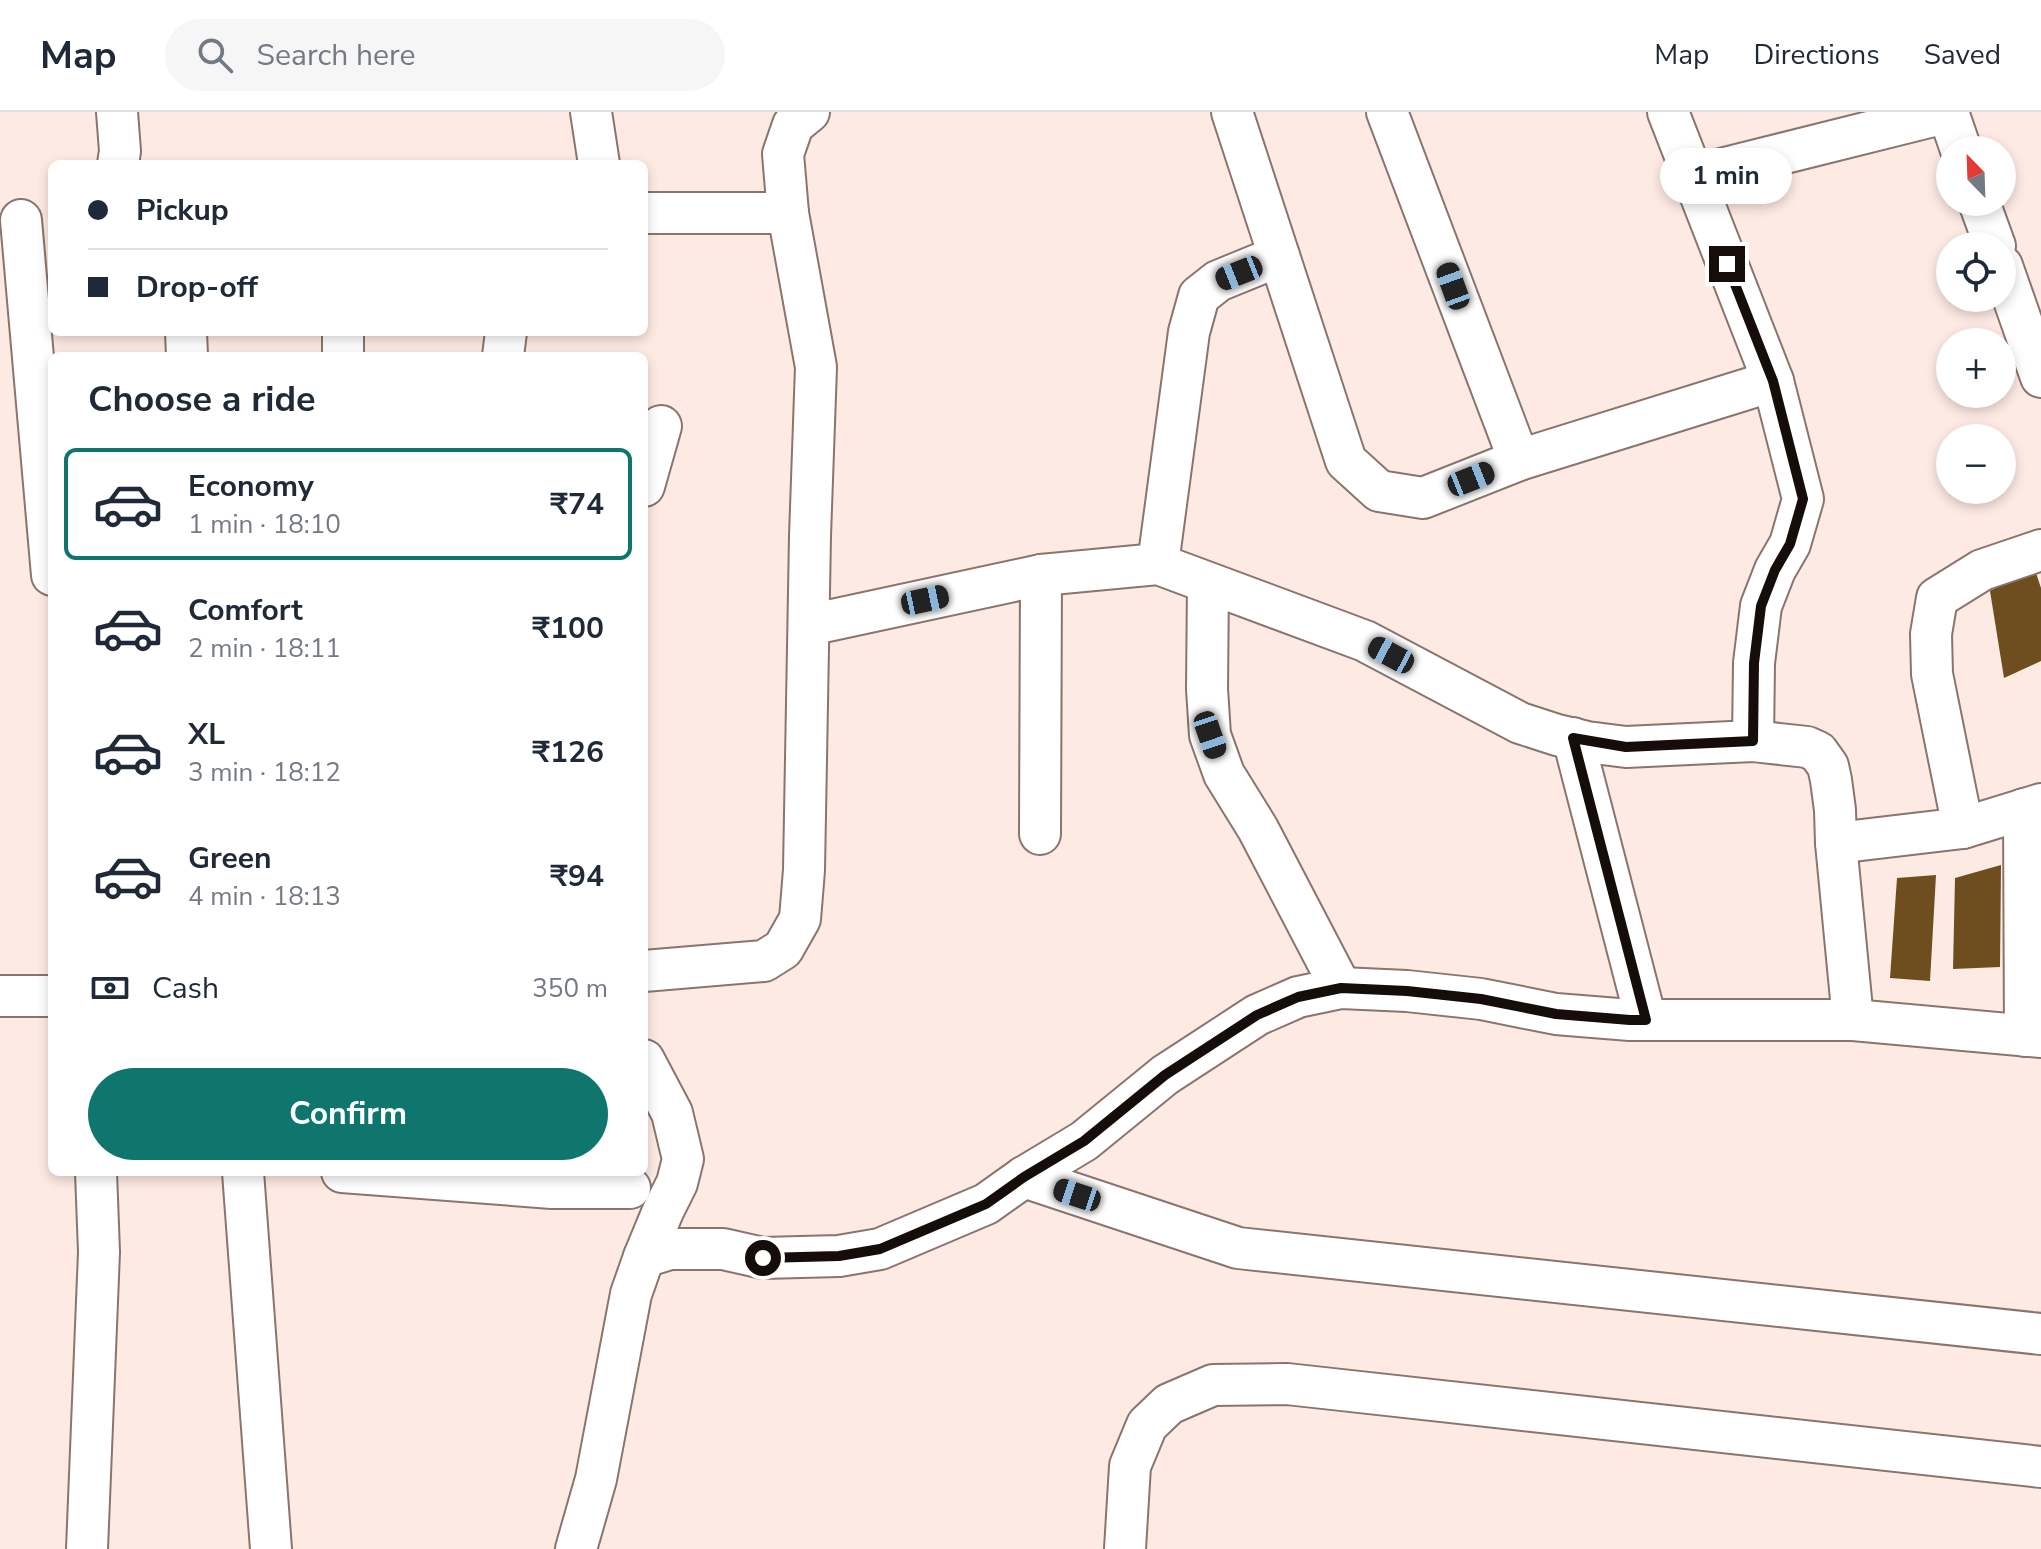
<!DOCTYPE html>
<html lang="en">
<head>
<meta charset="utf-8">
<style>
	body { margin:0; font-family:"Nunito Sans",sans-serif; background:#f6f6f7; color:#1f2937; height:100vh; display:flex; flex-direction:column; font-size:30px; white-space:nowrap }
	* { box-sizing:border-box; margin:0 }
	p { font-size:26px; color:#747a83 }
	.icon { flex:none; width:44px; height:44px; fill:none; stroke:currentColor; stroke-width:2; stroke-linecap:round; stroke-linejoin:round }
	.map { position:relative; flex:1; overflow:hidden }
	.details { position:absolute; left:48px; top:240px; width:600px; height:824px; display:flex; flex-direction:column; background:#fff; border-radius:12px; box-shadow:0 4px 12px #0003 }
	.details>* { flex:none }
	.hud { position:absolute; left:48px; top:48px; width:600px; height:176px; border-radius:12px; box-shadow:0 4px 12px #0003; display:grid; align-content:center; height:176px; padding:0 40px; background:#fff }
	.needle { width:52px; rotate:337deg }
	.tools { position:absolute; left:1936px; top:24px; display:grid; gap:16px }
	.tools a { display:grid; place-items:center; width:80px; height:80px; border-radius:50%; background:#fff; box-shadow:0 4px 12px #0003; font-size:40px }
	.end { position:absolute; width:36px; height:36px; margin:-18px; border:10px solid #140d0a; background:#fff; box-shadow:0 0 0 4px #fff }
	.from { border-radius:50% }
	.bubble { position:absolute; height:56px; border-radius:28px; background:#fff; box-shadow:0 4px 12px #0003; font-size:26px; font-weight:700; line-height:56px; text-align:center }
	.car { position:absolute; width:24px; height:48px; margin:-24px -12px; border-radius:10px; box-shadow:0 0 6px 2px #0007; background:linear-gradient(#222 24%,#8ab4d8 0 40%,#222 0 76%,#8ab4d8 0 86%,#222 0) }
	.hud b { display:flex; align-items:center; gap:28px; height:76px; font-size:30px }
	.hud b+b { border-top:2px solid #e0e1e3 }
	.hud i { width:20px; height:20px; background:#1f2937 }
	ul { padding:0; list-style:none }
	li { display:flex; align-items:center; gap:24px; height:112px; margin:0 16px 12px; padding:0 24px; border:4px solid transparent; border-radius:12px }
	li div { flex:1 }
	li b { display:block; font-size:30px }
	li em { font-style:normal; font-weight:700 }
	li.on { border-color:#0f766e }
	li>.icon { width:72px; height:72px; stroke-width:1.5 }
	h2 { padding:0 40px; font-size:36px; line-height:96px }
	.pay { display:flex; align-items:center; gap:20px; height:88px; padding:0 40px; font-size:30px }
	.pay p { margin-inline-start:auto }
	.action { display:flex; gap:16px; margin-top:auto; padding:16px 40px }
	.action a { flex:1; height:92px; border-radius:48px; background:#0f766e; color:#fff; font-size:32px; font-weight:700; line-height:92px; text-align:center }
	header { display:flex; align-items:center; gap:48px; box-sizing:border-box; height:112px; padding:0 40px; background:#fff; border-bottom:2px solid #e0e1e3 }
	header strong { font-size:38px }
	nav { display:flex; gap:44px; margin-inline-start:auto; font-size:28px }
	.search { width:560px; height:72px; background:#f6f6f7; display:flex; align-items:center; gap:20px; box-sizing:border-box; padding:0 28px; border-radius:44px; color:#747a83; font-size:30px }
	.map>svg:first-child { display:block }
</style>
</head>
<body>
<header>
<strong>Map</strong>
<div class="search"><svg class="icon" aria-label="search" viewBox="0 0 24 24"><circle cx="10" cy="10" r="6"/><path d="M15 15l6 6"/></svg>Search here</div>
<nav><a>Map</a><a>Directions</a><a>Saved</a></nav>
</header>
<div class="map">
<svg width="2041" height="1437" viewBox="0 0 2041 1437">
	<rect width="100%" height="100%" fill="#fdeae3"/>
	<g fill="#6e4e1e">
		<path d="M2034,455L2041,476V549L2004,566L1990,479Z"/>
		<path d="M2001,753L2000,855L1953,857L1955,766Z"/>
		<path d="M1936,763L1930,869L1890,866L1897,766Z"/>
	</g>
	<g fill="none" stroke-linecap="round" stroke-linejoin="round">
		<defs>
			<g id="street">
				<path d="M117,0L120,39L118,52"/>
				<path d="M591,0L599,52"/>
				<path d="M1232,0L1346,349L1379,379L1423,386L1519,348L1387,0"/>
				<path d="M1668,0L1773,269L1803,387L1790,432L1775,458L1761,494L1754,551L1753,629"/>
				<path d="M1948,0L1961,38"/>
				<path d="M1693,64L1949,0"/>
				<path d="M1979,90L1995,134"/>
				<path d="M644,101H788"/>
				<path d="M21,108L52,463"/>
				<path d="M2002,154L2041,265"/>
				<path d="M186,220L187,244"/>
				<path d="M343,220V244"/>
				<path d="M503,244L506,220"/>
				<path d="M1519,348L1773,269"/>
				<path d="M644,374L661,314"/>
				<path d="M1158,452L1189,220L1199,184L1218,169L1279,144"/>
				<path d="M1208,472L1207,577L1210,623L1224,662L1258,717L1341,876"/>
				<path d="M809,513L1041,463L1158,452L1365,529L1520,611L1557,623L1587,630L1626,635L1753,629L1807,635L1818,640L1828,654L1831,668L1835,698L1836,731L1853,908"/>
				<path d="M1573,626L1646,908"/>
				<path d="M2024,697L2025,924"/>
				<path d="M1963,716L1932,562L1931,522L1937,486L1982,458L2041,438"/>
				<path d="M1040,722L1041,463"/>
				<path d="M1836,731L1963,716L2041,692"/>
				<path d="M644,859L764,849L783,837L800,807L804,758L810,424L816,255L788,101L783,42L793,13L809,0"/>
				<path d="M0,884H52"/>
				<path d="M644,948L672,1001L683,1047L677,1071L663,1099L644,1145"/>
				<path d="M243,1060L271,1437"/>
				<path d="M342,1060L552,1076H630"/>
				<path d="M1024,1065L1238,1136L2041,1222"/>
				<path d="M87,1437L99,1140L96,1060"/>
				<path d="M576,1437L596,1367L631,1182L644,1145L670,1137H723L763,1146L839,1144L880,1137L986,1092L1024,1065L1084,1029L1165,963L1257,903L1298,885L1341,876L1407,879L1481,887L1556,902L1630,908H1853L2041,925"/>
				<path d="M1125,1437L1130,1354L1147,1313L1169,1292L1213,1273L1287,1272L2041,1355"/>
			</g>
		</defs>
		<use href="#street" stroke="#89756d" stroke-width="44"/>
		<use href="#street" stroke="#fff" stroke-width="40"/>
	</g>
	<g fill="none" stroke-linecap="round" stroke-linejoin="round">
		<path stroke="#140d0a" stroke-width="10" d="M763,1146L839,1144L880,1137L986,1092L1024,1065L1084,1029L1165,963L1257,903L1298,885L1341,876L1407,879L1481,887L1556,902L1630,908H1646L1573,626L1626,635L1753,629L1754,551L1761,494L1775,458L1790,432L1803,387L1773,269L1727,152"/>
	</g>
</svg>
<div class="tools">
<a><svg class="needle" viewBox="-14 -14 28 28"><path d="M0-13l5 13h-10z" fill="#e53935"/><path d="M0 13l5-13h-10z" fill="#747a83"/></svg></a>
<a><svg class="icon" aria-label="locate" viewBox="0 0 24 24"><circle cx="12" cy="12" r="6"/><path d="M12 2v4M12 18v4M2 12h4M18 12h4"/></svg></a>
<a>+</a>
<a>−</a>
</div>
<i class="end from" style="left:763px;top:1146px"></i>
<i class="end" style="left:1727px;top:152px"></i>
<div class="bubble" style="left:1660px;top:36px;width:132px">1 min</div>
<i class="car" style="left:1239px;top:161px;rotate:248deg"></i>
<i class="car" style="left:1453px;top:174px;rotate:340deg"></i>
<i class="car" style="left:1471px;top:367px;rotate:68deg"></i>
<i class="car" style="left:925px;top:488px;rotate:78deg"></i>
<i class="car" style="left:1391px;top:543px;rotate:298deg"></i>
<i class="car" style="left:1210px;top:623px;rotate:161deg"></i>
<i class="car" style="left:1077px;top:1083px;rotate:288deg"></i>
<div class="hud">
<b><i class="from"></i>Pickup</b>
<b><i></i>Drop-off</b>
</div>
<section class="details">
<h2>Choose a ride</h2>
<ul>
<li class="on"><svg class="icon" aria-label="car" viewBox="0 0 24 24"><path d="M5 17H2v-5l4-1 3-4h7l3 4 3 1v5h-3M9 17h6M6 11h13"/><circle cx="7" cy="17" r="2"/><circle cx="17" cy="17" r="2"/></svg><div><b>Economy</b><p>1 min · 18:10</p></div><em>₹74</em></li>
<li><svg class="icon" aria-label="car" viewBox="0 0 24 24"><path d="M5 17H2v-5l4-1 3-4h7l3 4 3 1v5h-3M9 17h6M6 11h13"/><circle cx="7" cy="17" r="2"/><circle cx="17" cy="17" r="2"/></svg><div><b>Comfort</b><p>2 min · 18:11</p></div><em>₹100</em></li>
<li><svg class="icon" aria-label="car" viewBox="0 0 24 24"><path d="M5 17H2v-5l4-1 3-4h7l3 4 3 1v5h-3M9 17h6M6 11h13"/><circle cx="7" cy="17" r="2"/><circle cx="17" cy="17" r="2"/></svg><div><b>XL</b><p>3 min · 18:12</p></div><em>₹126</em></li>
<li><svg class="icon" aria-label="car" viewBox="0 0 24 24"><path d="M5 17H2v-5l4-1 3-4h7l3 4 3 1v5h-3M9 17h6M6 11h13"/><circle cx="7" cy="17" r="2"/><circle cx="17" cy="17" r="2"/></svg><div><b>Green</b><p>4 min · 18:13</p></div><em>₹94</em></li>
</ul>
<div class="pay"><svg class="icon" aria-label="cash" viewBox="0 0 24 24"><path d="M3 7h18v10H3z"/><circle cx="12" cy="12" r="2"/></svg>Cash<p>350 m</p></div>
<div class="action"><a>Confirm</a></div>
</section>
</div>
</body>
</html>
